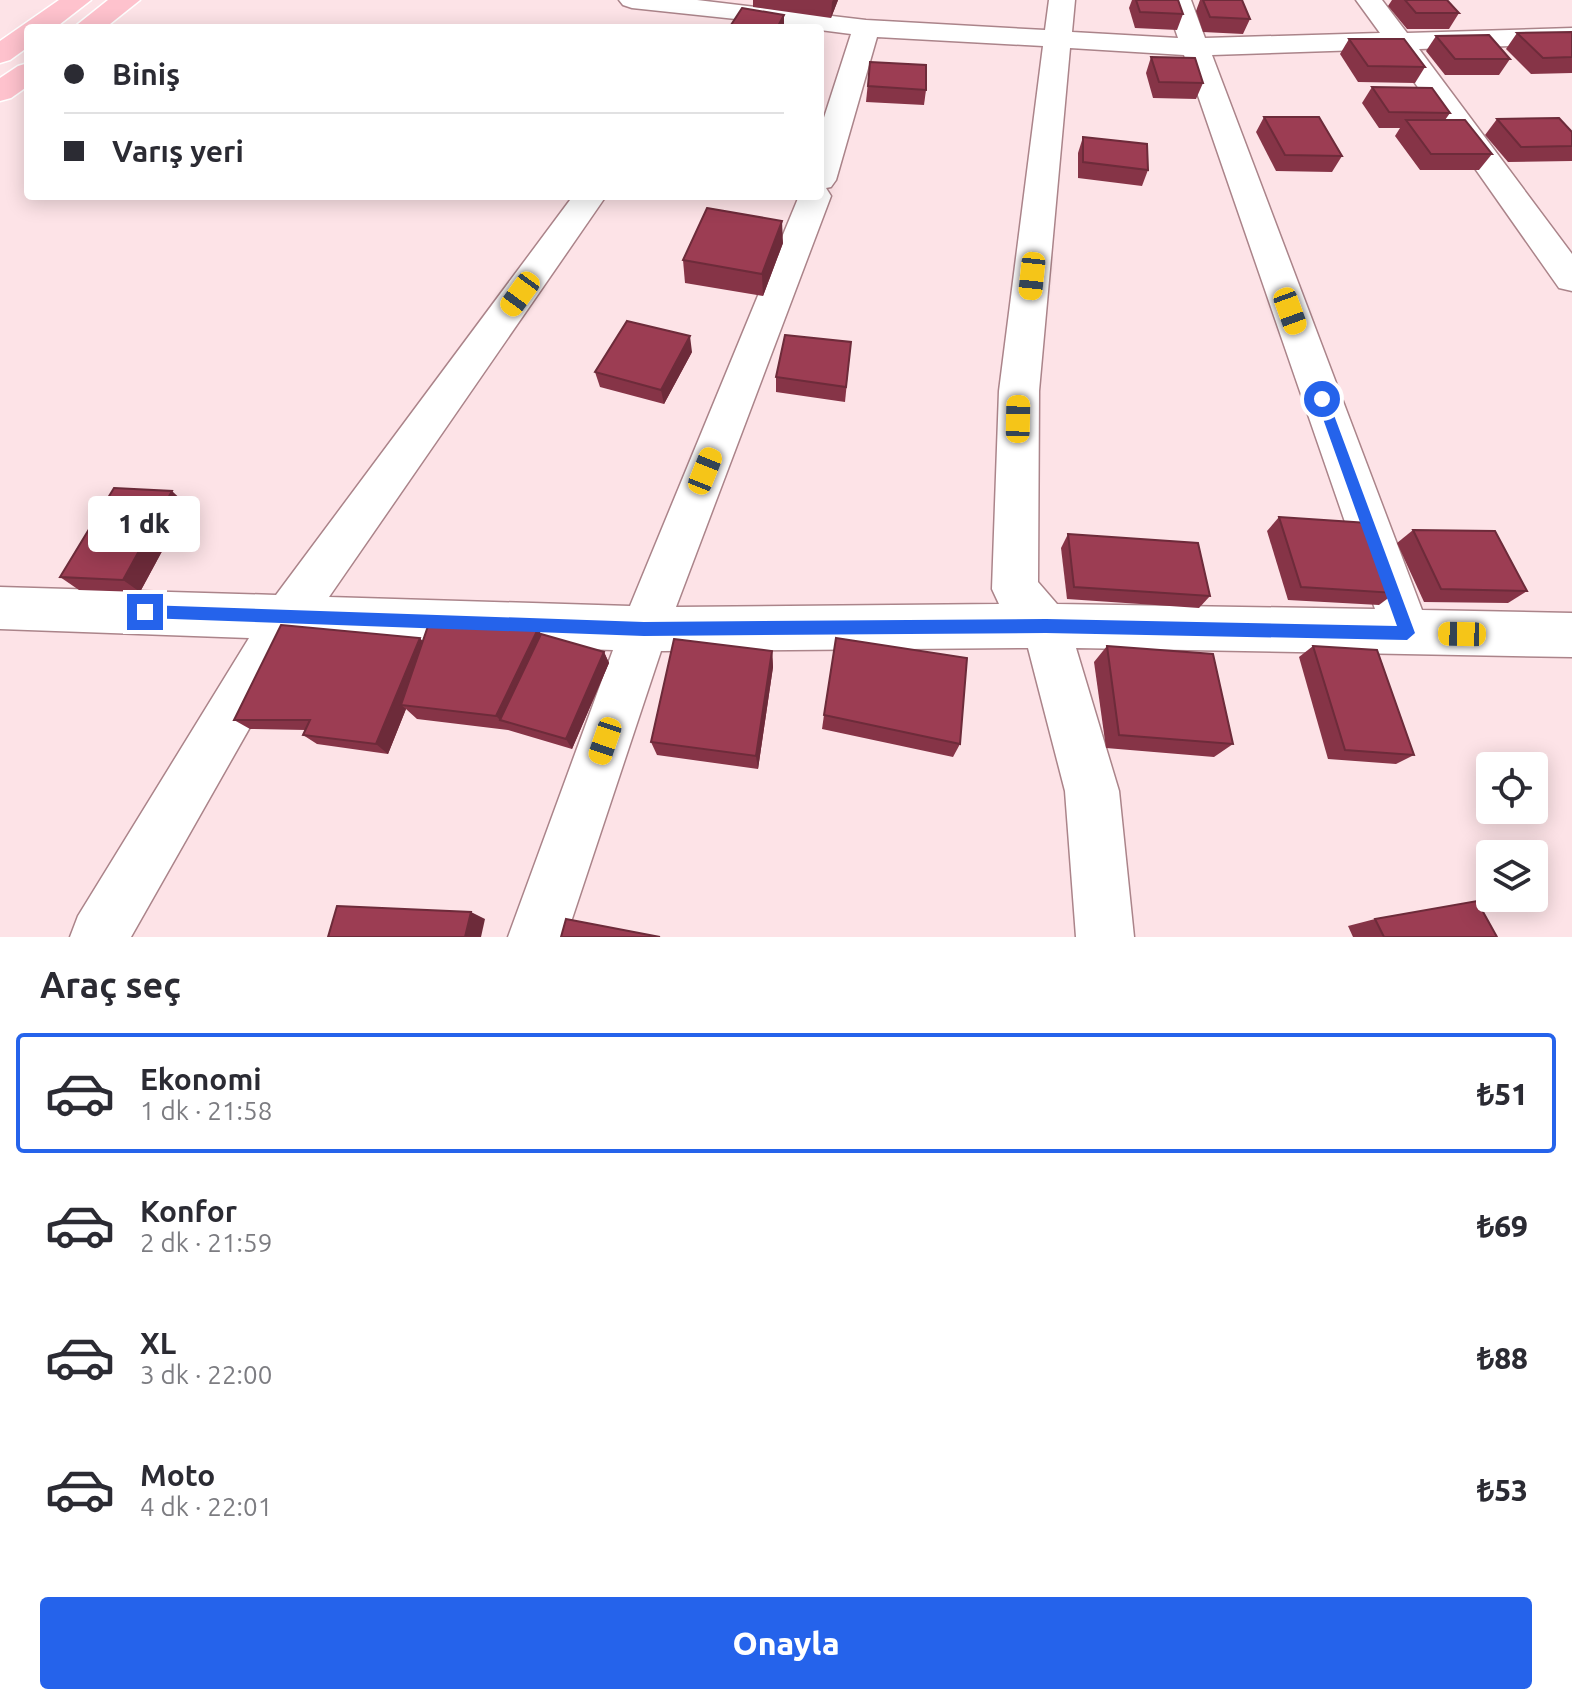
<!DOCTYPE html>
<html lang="tr">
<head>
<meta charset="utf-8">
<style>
	body { margin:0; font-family:Ubuntu,sans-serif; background:#f7f7f7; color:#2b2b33; height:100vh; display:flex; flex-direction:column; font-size:30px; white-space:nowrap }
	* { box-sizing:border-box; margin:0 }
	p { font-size:26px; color:#7c7c81 }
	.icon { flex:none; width:44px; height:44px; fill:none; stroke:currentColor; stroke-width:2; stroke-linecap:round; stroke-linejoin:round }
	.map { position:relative; height:937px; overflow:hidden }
	.panel { display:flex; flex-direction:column; background:#fff; flex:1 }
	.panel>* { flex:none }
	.top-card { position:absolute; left:24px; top:24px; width:800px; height:176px; border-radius:8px; box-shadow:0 4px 20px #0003; display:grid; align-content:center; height:176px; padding:0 40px; background:#fff }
	.tools { position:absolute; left:1476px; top:752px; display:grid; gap:16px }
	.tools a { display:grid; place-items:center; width:72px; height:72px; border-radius:8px; background:#fff; box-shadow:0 4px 20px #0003; font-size:40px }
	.end { position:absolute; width:36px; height:36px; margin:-18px; border:10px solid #2563eb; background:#fff; box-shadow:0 0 0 4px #fff }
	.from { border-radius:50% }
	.bubble { position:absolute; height:56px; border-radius:8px; background:#fff; box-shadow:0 4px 20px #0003; font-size:26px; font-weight:800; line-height:56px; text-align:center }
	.car { position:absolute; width:24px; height:48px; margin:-24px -12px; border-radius:10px; box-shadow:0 0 6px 2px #0007; background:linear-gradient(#f5c518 24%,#345 0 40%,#f5c518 0 76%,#345 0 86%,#f5c518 0) }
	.top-card b { display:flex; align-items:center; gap:28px; height:76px; font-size:30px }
	.top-card b+b { border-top:2px solid #e1e1e2 }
	.top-card i { width:20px; height:20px; background:#2b2b33 }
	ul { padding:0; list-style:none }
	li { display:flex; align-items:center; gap:24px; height:120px; margin:0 16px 12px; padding:0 24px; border:4px solid transparent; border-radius:8px }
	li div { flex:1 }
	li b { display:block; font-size:30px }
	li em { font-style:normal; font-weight:800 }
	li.on { border-color:#2563eb }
	li>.icon { width:72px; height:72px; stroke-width:1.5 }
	h2 { padding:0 40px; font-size:36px; line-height:96px }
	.button { display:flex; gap:16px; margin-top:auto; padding:16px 40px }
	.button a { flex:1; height:92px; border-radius:8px; background:#2563eb; color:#fff; font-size:32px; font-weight:800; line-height:92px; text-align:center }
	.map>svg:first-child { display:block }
</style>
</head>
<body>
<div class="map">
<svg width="1572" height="937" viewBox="0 0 1572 937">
	<rect width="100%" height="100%" fill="#fde3e7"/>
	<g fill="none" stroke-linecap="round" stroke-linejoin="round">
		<defs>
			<path id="minor" d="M619,0H697L866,20L1045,30L1049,0H1075L1072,32L1178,38L1165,0H1191L1205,38L1380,33L1356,0H1382L1407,33L1572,28V44L1419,49L1572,254V291L1559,288L1391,49L1212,55L1422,610L1572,613V657L1076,648L1119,791L1134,937H1076L1065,791L1028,648L661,651L566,937H508L613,650L300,639L131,937H70L78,916L249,638L0,629V587L276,595L573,196H606L329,597L630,606L799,196H820V130L851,34L820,30V28L632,8L623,5ZM877,37L1043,46L999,391L992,589L999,604L676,607L831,196L826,188L831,187L836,180ZM1070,48L1184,55L1375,609L1057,604L1038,582L1039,391Z"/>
			<g id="major">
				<path d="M59,0H91L55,28H28V47L10,60L0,63V41Z"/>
				<path d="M108,0H140L105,28H73Z"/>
				<path d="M28,63V86L11,98L0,101V78L18,66Z"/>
			</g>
		</defs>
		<use href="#minor" stroke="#ab848a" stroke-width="3"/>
		<use href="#major" stroke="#fff" stroke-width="3"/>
		<use href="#minor" fill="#fff" fill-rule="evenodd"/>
		<use href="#major" fill="#fec2cd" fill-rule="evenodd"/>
	</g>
	<g fill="#863447">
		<path d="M753,0H838L831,18L753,7Z"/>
		<path d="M1132,0H1178L1183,14L1177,30L1135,28L1129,8Z"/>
		<path d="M1200,0H1242L1250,19L1243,34L1203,32L1196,11Z"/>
		<path d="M1392,0H1447L1459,13L1449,29H1407L1388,6Z"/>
		<path d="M1572,32V73L1531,74L1506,49L1517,33Z"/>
		<path d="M1436,36L1510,59L1499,75H1445L1426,51Z"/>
		<path d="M1349,39L1425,67L1415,83L1358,82L1340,54Z"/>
		<path d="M1151,57L1203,83L1196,99L1153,98L1146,73Z"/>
		<path d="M870,62L926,90L924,105L866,102Z"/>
		<path d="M1372,87L1450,113L1445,120L1492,154L1479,170H1420L1395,136L1400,128H1379L1362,103Z"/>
		<path d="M1264,117L1342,156L1332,172L1276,171L1256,132Z"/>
		<path d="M1497,119L1572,132V161L1508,162L1485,135Z"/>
		<path d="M1083,137L1148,170L1142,186L1078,178V153Z"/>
		<path d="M783,243L763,296L685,283L683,260Z"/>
		<path d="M851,342L845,402L776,392V377Z"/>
		<path d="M692,352L664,404L600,387L595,372Z"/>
		<path d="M187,505L140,592L79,590L60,577Z"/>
		<path d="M1279,517L1395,593L1379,605L1288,600L1267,531Z"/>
		<path d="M1413,530L1527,591L1508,603L1424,602L1397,543Z"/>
		<path d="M1068,534L1210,596L1199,608L1067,599L1061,548Z"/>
		<path d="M538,629L541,634L604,652L609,663L572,749L508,730L417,719L406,709L388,754L317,744L303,735L306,730L250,729L234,720L420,638L423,642Z"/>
		<path d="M1107,646L1233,744L1214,757L1106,748L1094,662Z"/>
		<path d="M1313,646L1414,755L1396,764L1328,759L1299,657Z"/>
		<path d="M772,651L773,667L758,769L657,755L651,742Z"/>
		<path d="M824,715L960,744L953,757L822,729Z"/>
		<path d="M1375,919L1497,937H1353L1348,926Z"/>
	</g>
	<g fill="#6d2b3a">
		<path d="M833,0H838L831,18L832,2Z"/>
		<path d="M784,15V28H777Z"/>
		<path d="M782,221L783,243L763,296L762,274Z"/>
		<path d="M690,336L692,352L664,404L661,390Z"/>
		<path d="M172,491L187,505L140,592L123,580Z"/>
		<path d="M538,629L548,646L500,720L496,716Z"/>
		<path d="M420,638L429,650L401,705L406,709L388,754L376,744Z"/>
		<path d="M772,651L773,667L758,769L756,756Z"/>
		<path d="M604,652L609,663L572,749L566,739Z"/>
		<path d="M471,912L485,919L481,937H465Z"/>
	</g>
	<g fill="#9c3d53" stroke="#6d2b3a" stroke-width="2">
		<path d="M1136,0H1178L1183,14L1140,12Z"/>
		<path d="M1203,0H1242L1250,19L1210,17Z"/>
		<path d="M1405,0H1447L1459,13H1416Z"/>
		<path d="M742,8L784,15L777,28H729Z"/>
		<path d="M1572,32V57L1543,58L1517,33Z"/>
		<path d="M1489,35L1510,59H1455L1436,36Z"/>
		<path d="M1349,39H1404L1425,67L1368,66Z"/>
		<path d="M1151,57L1195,58L1203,83L1159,82Z"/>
		<path d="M870,62L926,65V90L868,86Z"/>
		<path d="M1372,87L1432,88L1450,113L1389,112Z"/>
		<path d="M1264,117H1319L1342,156L1285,155Z"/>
		<path d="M1559,118L1572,132V146L1521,147L1497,119Z"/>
		<path d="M1406,120H1465L1492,154H1431Z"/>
		<path d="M1083,137L1147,144L1148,170L1083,162Z"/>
		<path d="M707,208L782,221L762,274L683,260Z"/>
		<path d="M627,321L690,336L661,390L595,372Z"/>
		<path d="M785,335L851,342L846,387L776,377Z"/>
		<path d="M114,488L172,491L123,580L60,577Z"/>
		<path d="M1279,517L1368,523L1395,593L1301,587Z"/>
		<path d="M1413,530L1495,531L1527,591L1441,589Z"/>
		<path d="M1068,534L1198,543L1210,596L1074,587Z"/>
		<path d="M281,625L420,638L376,744L303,735L310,720H234Z"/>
		<path d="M428,626L538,629L496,716L401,705Z"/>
		<path d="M541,634L604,652L566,739L500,720Z"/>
		<path d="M836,638L967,658L960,744L824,715Z"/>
		<path d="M674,639L772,651L756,756L651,742Z"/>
		<path d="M1107,646L1213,654L1233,744L1119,735Z"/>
		<path d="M1313,646L1377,650L1414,755L1345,750Z"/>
		<path d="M1477,901L1497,937H1384L1375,919Z"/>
		<path d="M337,906L471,912L465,937H328Z"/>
		<path d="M566,919L660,937H561Z"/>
	</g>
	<path fill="#2563eb" d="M1322,394L1328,399L1415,633L1407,640L1046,633L644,636L145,618L137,612L145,605L644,622L1046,619L1397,626L1316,399Z"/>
</svg>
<div class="tools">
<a><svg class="icon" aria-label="locate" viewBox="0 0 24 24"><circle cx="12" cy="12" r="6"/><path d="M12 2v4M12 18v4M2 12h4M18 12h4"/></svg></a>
<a><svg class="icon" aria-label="layers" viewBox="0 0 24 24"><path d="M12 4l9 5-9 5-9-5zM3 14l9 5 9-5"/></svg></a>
</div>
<i class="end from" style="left:1322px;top:399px"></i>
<i class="end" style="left:145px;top:612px"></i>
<div class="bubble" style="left:88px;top:496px;width:112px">1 dk</div>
<i class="car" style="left:1032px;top:276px;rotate:186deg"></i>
<i class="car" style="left:520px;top:294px;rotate:216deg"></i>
<i class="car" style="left:1290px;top:311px;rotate:160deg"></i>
<i class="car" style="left:1018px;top:419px;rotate:1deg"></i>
<i class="car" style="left:705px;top:471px;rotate:22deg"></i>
<i class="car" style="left:1462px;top:634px;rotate:271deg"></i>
<i class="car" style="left:605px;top:741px;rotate:199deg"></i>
<div class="top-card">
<b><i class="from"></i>Biniş</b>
<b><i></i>Varış yeri</b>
</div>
</div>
<section class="panel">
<h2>Araç seç</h2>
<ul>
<li class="on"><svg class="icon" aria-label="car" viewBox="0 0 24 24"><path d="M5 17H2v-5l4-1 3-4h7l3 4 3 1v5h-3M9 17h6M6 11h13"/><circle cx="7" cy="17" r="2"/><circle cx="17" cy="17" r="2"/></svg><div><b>Ekonomi</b><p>1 dk · 21:58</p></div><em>₺51</em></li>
<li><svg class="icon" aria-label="car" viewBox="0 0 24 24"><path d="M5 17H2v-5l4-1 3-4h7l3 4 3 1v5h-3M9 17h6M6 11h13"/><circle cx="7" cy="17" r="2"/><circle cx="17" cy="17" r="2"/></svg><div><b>Konfor</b><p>2 dk · 21:59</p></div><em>₺69</em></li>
<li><svg class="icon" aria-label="car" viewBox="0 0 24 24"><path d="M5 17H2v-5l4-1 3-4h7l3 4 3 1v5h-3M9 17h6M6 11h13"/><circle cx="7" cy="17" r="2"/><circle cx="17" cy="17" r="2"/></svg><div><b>XL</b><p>3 dk · 22:00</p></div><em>₺88</em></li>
<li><svg class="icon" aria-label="car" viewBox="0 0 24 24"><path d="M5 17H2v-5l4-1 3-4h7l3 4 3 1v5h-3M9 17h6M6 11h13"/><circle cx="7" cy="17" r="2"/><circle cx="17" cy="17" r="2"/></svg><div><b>Moto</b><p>4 dk · 22:01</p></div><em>₺53</em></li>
</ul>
<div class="button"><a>Onayla</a></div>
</section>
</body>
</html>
